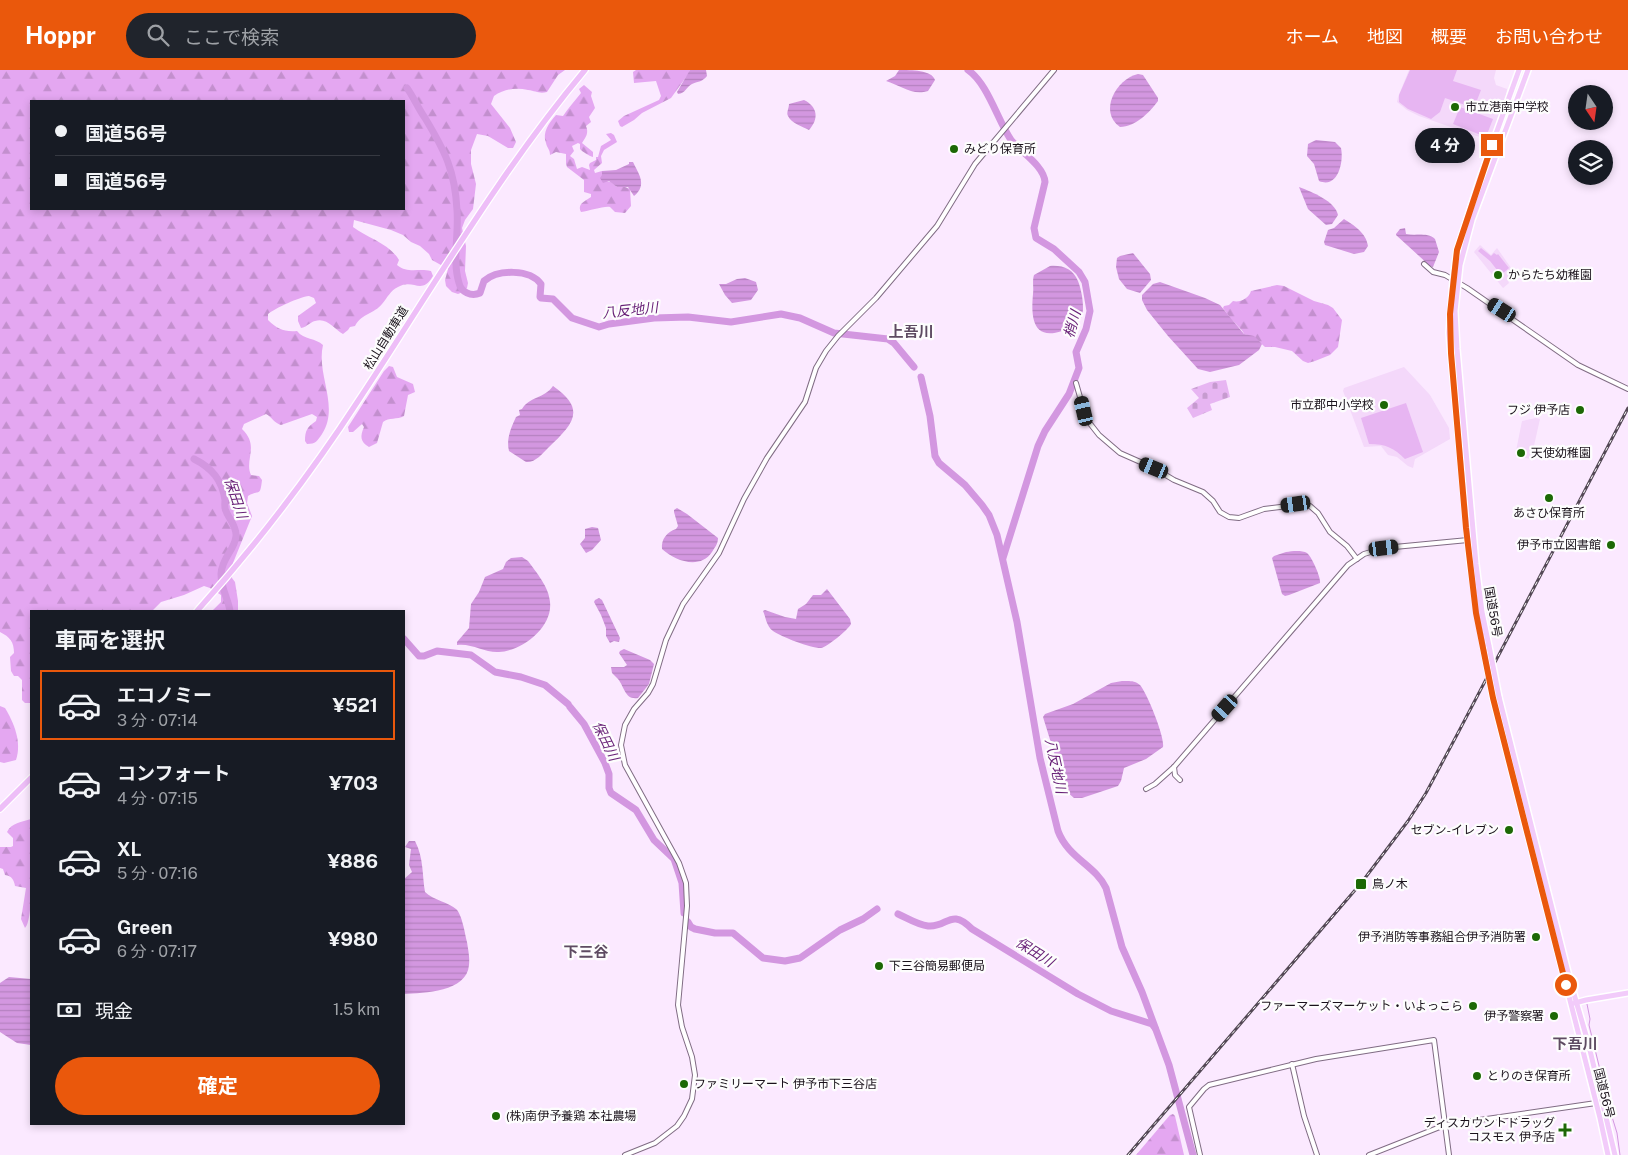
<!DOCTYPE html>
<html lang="ja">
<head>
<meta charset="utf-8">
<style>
	body { margin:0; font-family:"Public Sans","Noto Sans JP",sans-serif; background:#20242c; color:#f1f3f6; height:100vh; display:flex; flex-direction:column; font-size:19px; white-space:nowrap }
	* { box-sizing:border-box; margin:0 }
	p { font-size:16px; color:#9ea1a6 }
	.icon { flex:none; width:28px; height:28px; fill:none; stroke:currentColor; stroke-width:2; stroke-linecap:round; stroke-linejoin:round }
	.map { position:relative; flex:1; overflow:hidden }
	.drawer { position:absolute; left:30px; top:540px; width:375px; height:515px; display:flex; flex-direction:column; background:#171b24; border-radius:0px; box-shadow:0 2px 8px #0003 }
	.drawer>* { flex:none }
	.banner { position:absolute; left:30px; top:30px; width:375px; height:110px; border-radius:0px; box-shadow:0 2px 8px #0003; display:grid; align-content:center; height:110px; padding:0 25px; background:#171b24 }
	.needle { width:32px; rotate:167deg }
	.fabs { position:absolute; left:1568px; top:15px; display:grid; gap:10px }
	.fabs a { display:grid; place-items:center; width:45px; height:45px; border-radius:50%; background:#171b24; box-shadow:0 2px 8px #0003; font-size:25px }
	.end { position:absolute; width:22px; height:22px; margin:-11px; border:6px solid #ea580c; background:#fff; box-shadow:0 0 0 2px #fff }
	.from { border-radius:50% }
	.bubble { position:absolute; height:35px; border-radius:18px; background:#171b24; box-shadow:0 2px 8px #0003; font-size:16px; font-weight:700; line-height:35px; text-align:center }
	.car { position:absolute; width:15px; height:30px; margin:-15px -8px; border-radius:6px; box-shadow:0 0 4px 1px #0007; background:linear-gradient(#222 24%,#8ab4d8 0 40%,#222 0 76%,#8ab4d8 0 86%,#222 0) }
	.banner b { display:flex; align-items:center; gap:18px; height:48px; font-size:19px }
	.banner b+b { border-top:1px solid #363941 }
	.banner i { width:12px; height:12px; background:#f1f3f6 }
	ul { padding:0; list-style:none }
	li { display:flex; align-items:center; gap:15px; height:70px; margin:0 10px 8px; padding:0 15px; border:2px solid transparent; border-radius:0px }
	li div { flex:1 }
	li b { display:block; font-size:19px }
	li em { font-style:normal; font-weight:700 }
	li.active { border-color:#ea580c }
	li>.icon { width:45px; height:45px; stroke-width:1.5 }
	h2 { padding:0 25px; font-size:22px; line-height:60px }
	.pay { display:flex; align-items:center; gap:12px; height:55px; padding:0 25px; font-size:19px }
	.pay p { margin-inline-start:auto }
	.action { display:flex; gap:10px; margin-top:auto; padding:10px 25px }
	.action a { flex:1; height:58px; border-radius:30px; background:#ea580c; color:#fff; font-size:20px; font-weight:700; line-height:58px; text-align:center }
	header { display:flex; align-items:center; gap:30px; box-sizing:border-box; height:70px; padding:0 25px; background:#ea580c; color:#fff }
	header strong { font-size:24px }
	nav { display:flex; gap:28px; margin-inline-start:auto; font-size:18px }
	.search { width:350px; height:45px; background:#20242c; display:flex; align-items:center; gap:12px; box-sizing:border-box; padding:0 18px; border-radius:28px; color:#9ea1a6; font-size:19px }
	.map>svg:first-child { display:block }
</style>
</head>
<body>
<header>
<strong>Hoppr</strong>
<div class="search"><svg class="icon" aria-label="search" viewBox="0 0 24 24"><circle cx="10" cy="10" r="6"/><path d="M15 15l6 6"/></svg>ここで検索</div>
<nav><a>ホーム</a><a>地図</a><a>概要</a><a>お問い合わせ</a></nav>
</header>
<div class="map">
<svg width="1628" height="1085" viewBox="0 0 1628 1085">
	<defs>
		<pattern id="forest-firs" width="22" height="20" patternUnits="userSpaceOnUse" patternTransform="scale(1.25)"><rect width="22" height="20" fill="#e4a7f1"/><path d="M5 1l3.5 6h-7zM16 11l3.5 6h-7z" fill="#c38fce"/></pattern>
		<pattern id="cemetery-stones" width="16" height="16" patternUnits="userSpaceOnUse" patternTransform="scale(1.25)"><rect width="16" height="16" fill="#e7b5f2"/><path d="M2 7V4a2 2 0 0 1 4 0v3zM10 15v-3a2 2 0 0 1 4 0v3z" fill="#c69bcf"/></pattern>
		<pattern id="water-rules" width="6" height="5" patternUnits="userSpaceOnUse" patternTransform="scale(1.25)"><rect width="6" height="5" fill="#d397e0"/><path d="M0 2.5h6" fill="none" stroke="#b581c0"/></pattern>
	</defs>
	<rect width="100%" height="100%" fill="#fbe9ff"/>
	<g fill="#f4d8fa">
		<path d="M1409,0H1496L1494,8L1496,15L1507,19L1505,33L1491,71L1419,46L1407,40L1397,32L1398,27Z"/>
		<path d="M1480,175L1491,185L1497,178L1516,205L1508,211L1509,213L1503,218L1474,182Z"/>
		<path d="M1404,297L1430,325L1449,358L1450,369L1415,389L1413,398L1408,396L1397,387L1388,385L1381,376L1364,377L1343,321L1344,318Z"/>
		<path d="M1536,348L1540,349L1531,389L1515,386L1522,351Z"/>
	</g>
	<g fill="url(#forest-firs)" fill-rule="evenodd">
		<path d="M0,0H565L558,5L547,22C539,24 536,21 528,20C516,17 504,19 494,26L491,34L510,58L516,72L513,78H508L488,66L477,64L471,80V94L476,114L473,139L465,150L462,158L466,176L465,201L468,213L467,218L463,222L458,224L452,222L446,216L445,210L448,199L432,190L429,184L420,176L411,172L403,165L391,160L354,150L353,157C367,168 389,173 399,190L397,195C408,204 418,198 431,201L433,206C421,226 414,208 398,217C390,221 388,227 382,234C374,244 362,243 355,256L350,257L348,260L343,264C334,259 327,247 315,251C310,252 307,257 301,258L298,251V246L316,233L314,228L309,226C299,227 276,238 268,244V250C277,259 284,262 297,261C304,270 316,268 323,275C316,305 340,336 322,364C317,371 316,374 307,374L305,371C305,361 307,357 316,351L317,347L312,344L281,355C274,353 272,347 266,344L244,354L242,359C260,376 244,390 251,405L259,406L262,410C260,428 259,419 248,426L247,433L252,446L233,493L232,508L235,512L238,531V541H212L221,532V525L210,518L204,516L184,525L161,532L152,541H31V633H25L22,630V610L18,606H14L11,601L10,587L14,583C14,572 10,567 0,562ZM31,31H404V139H31Z"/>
		<path d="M636,0H690L689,3L671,28L642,43L634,50L622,57L620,56L618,51L624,46L659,30L661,26L656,11L634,13L633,2Z"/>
		<path d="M584,15L592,22L591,26L595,38L589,47L591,52L586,56C589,63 586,67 582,73L593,82V87C589,86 583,82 580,79V74L578,73L572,76L574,81L570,86L574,89L577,99L582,97L590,100L589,95L590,93L596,90V87H598L601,76L611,70L606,64L611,63L614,65L617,72L604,80L601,86L602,93L594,100L595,103L602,101L606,111L611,112L617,117H625L630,119L631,136L625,143L615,142L610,137C603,136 590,141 581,142C577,134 585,131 591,127V124L584,122V110L567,97L566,94V84L556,82L550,85C550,79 547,78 546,73C542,62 549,53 556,45L563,46C568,38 575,31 581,23L579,19Z"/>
		<path d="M1277,215L1284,216L1314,231L1328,235L1333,238L1342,250L1338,277L1330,285L1315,291L1308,293L1303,291L1292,281L1275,277H1265L1254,267L1244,264C1242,259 1239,258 1236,254C1231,249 1227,244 1223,238L1224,236L1229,235L1233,231C1240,233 1249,228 1251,221Z"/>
		<path d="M389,296L393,297L397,307L413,314L415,322L408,325L404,346C397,350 389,347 383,352L377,373L369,377C360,372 360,366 364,357L362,354L353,362H349L348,357L384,301Z"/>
		<path d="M0,636L5,638C14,653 22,672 16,690L4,693L0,692Z"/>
		<path d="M31,749C31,767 35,850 25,858L21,849L26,818L15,816C14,810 12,806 5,805L3,799L0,798V777H11L13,776V768L7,762C11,753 22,752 31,749Z"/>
		<path d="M1173,1044L1175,1046L1184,1085H1136L1170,1045Z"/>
	</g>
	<path fill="url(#cemetery-stones)" d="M1226,310L1230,327L1210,334L1212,340L1193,348L1187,338L1199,328L1191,319L1210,312Z"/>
	<g fill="#e7b5f2">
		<path d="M1410,0H1457L1453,11L1481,20L1474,38L1445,28L1440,42L1431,49L1408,39L1399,32V25Z"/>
		<path d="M1460,37L1493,49L1486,67L1453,54Z"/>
		<path d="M1481,178L1491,186L1494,183L1497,185L1498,184L1509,198L1501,205L1490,191L1478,181Z"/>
		<path d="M1406,333L1423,382L1405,389C1394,378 1386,374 1369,374L1361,348Z"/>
	</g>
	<g fill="url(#water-rules)">
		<path d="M690,0H706L707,6C702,12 699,11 692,14C686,17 686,23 678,24L677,22Z"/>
		<path d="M899,0C911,0 932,0 935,10L928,21C912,26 900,15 886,11L895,6Z"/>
		<path d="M1138,4L1143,5L1158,28V31C1150,42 1135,57 1120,57C1098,42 1116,9 1138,4Z"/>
		<path d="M804,30C818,37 819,49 809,60C803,57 791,53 788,46C786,43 789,38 789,34Z"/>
		<path d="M1316,70L1335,72L1341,78C1344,92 1338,119 1319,111L1314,94L1307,86L1308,74Z"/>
		<path d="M629,92H633C638,103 648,115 634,126L628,117H617L609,111L603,113L600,108L602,105V101L616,100L629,94Z"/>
		<path d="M1299,117C1312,122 1335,131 1338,145L1332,154L1326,155L1308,139Z"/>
		<path d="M1344,149C1353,155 1366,162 1368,176L1364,182L1354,184L1325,175L1324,172L1328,160L1334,158Z"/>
		<path d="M1405,158L1406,164C1416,166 1427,162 1435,169L1439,182L1433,197L1430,196L1396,165V164L1400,159Z"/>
		<path d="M1133,183L1150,204L1151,210L1140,223L1127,219L1119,209L1116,197L1117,188L1120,186Z"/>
		<path d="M1050,196C1063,195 1073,199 1078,211C1080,216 1081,221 1082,226C1085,247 1082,254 1062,261C1032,271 1031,246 1033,224C1034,218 1032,211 1034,205Z"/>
		<path d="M745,208L756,212L758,220L751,230L732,233L725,225L719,214H726L737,209Z"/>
		<path d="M1160,212L1205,228L1220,235L1244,264L1254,266L1262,274L1259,280L1239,295L1210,302L1198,299L1168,266L1147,240L1142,230V225L1153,214Z"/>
		<path d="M553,316C588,340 572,355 548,378C542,384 535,393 526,392L509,381C506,369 511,358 516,347L520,345L519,340L522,339C529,327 545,328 553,316Z"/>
		<path d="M677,438L687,444L718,468C718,474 715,477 712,482C700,500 675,491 662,479C661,469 667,462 676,459L678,456L674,442V440Z"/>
		<path d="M592,457L598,458L601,470L592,480L586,483L580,474L585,468V459Z"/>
		<path d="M1286,482C1292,481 1302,480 1307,483C1312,487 1321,508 1320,513L1289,525L1285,526L1282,524L1272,488L1274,486Z"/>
		<path d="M522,487L528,491C536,502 549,517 550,532C553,557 522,581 499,582C485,583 472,573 457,575V572L469,558L471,534L479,522L485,507L503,499L506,492L511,488Z"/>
		<path d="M827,519L850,549L851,554C848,560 827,577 821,578C810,578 782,567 773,561C766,556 766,547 763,541L765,540L785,547L796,549L798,539L806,534L813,525H821Z"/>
		<path d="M599,528L602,530L620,568L619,572L614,571L610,573L606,566V558L601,545L594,532L595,530Z"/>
		<path d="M624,579L650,590L654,594L649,614L638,628C625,630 625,618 618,609C616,607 614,605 612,603L611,597H624L627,595L619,583L620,581Z"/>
		<path d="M1122,611C1128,611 1135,610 1140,615C1147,623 1165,667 1163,677L1146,689L1124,698L1121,711L1118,716L1082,728H1074L1066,721L1043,647L1045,644L1073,634L1111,613Z"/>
		<path d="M409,771H415C424,788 422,806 425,822C433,830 450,833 456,839C462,844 465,864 467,872C468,879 470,888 469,895C467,922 424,923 404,924V809L412,802L409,795L411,779L405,777Z"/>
		<path d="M9,907L31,909V975L17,973L0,962V913Z"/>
	</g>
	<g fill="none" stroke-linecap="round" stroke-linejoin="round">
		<g stroke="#d397e0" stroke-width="1">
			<path d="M1587,934L1590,949L1589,955L1606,1024"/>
			<path d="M1609,1037L1617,1063L1620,1085"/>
		</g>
		<g stroke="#d397e0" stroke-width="7">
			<path d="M968,0C988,14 997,49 1011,70C1021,82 1044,96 1045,112L1034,158L1036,168L1054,179L1079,202L1085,212L1090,241L1086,259L1076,282L1079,298L1069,324L1045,361L1038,376L1003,488"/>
			<path d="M407,18C414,28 418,38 425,48C445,81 455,101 457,140C459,164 452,190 459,213C461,222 471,227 480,223L484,211C498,199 530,199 541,214L540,227L541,228L553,229L572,248L599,257L609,254L654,248L688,247L731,252L781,244L800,248L834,263L888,269L894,273L914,297"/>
			<path d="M921,307L930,346L935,386L939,393L965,415L982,435L989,445L997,465L1017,552L1040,688L1058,761C1068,788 1096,796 1106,818L1122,877L1142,922L1169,995L1193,1085"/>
			<path d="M194,389C212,398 222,410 225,430C225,433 224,438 226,441C229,449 237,457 236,466C235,480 222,487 221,504C221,519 228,528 230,541"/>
			<path d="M404,569L419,586H424L437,581L471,585L495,602L521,607L545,615L568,634"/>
			<path d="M570,637L584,654L605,693L609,704V718L611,723L636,740L654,770L674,789L682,813L684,843"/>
			<path d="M898,844C907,848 918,855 928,856C948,858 950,837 972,859L1078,924L1111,941L1152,954L1155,958"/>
			<path d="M688,852L691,857L695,859L715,863H733L763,888L785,891L800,888L840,860L863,849L877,839"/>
		</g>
		<defs>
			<g id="tertiary">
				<path d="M1424,194L1433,202L1445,205L1467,218L1578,295L1628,319"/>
				<path d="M1076,313L1084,341L1088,351L1099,365L1120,383L1154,398L1174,410L1203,422L1213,431L1220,442L1229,447L1239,448L1264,439L1296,435L1310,436L1318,443L1330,462L1347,476L1357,489"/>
				<path d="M1174,697L1175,705L1180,710"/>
				<path d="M1146,719L1155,714L1174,697L1348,495L1364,484L1384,478L1468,470"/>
				<path d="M1292,994L1304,1046L1317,1085"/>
				<path d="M625,1085L655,1073L677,1056L684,1046L692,1029L695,1005L692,987L682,957L678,935L687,836L686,813L679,793L625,695L621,675L625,655L634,639L648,623L653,614L666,570L683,534L719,483L744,429L767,388L805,332L816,298L826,281L838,266L876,228L937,156L975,94L1054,0"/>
				<path d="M1200,1085L1189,1037L1204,1019L1209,1015L1316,989L1434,970L1449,1085"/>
				<path d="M1369,1085L1445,1055L1596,1033"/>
			</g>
			<g id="trunk">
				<path d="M1489,576L1482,542L1476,494L1457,279L1455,241L1460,195L1472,150L1528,0"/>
				<path d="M1484,580L1470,493L1449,263L1453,210L1457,180L1480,108L1519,0"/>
				<path d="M1499,627L1571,914L1588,972L1615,1085"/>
				<path d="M1493,628L1600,1048L1608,1085"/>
				<path d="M1575,933L1586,930L1628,923"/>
			</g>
			<g id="motorway">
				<path d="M197,541C256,475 310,405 358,331C432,219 499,103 585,0"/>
				<path d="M0,739L31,708"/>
			</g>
		</defs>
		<use href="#tertiary" stroke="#806c84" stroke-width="6"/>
		<use href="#trunk" stroke="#fff" stroke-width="8"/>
		<use href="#motorway" stroke="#fff" stroke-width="8"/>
		<use href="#tertiary" stroke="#fff" stroke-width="4"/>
		<use href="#trunk" stroke="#f2cbfa" stroke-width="5"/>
		<use href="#motorway" stroke="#eebef8" stroke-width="5.5"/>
		<defs>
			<path id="rail" d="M1128,1085L1362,812L1408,751L1426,723L1459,661L1628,338"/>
		</defs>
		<use href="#rail" stroke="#534855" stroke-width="3"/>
		<use href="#rail" stroke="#fdfdfd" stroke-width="1" stroke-dasharray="4" stroke-linecap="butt"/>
		<defs>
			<g id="trunk-bridge">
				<path d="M1489,576L1499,627"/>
				<path d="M1484,580L1493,628"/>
			</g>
		</defs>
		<use href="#trunk-bridge" stroke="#fff" stroke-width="8" stroke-linecap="butt"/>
		<use href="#trunk-bridge" stroke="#f2cbfa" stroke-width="5"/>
	</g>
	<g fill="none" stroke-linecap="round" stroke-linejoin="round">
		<path stroke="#ea580c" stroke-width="6" d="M1492,75L1457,180L1450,244L1451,283L1466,458L1476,543L1493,628L1566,915"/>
	</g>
	<g fill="#1c6805" stroke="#fdfdfd" stroke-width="2">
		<circle cx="1455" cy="37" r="5"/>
		<circle cx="954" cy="79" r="5"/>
		<circle cx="1498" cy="205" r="5"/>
		<circle cx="1384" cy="335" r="5"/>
		<circle cx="1580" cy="340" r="5"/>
		<circle cx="1521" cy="383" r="5"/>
		<circle cx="1549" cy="428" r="5"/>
		<circle cx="1611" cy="475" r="5"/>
		<circle cx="1509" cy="760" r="5"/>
		<rect x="1355" y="808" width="12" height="12" rx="2.5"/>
		<circle cx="1536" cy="867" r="5"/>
		<circle cx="879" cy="896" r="5"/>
		<circle cx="1473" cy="936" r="5"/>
		<circle cx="1554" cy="946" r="5"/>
		<circle cx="1477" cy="1006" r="5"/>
		<circle cx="684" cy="1014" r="5"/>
		<circle cx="496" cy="1046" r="5"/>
		<path d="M1562.5 1052.5h5v5h5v5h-5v5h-5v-5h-5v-5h5z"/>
	</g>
	<g text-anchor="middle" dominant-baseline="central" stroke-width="4.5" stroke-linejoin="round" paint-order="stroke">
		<g font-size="12" fill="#1a121b" stroke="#fdfdfd" text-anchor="start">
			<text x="1465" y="37">市立港南中学校</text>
			<text x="964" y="79">みどり保育所</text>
			<text x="1508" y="205">からたち幼稚園</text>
			<text x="1374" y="335" text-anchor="end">市立郡中小学校</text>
			<text x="1570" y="340" text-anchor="end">フジ 伊予店</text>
			<text x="1531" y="383">天使幼稚園</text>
			<text x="1549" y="443" text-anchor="middle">あさひ保育所</text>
			<text x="1601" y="475" text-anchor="end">伊予市立図書館</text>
			<text x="1499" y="760" text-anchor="end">セブン-イレブン</text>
			<text x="1372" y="814">鳥ノ木</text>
			<text x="1526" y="867" text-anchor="end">伊予消防等事務組合伊予消防署</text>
			<text x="889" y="896">下三谷簡易郵便局</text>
			<text x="1463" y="936" text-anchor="end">ファーマーズマーケット・いよっこら</text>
			<text x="1544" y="946" text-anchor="end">伊予警察署</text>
			<text x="1487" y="1006">とりのき保育所</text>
			<text x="694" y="1014">ファミリーマート 伊予市下三谷店</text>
			<text x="506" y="1046">(株)南伊予養鶏 本社農場</text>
			<text x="1555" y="1053" text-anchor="end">ディスカウントドラッグ<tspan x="1555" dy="14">コスモス 伊予店</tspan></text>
		</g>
		<g font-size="12" fill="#1a121b" stroke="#fdfdfd">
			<text transform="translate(386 268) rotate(-58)">松山自動車道</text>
			<text transform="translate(1493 542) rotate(80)">国道56号</text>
			<text transform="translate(1604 1023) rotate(76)">国道56号</text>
		</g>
		<g font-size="14" font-style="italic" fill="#671f76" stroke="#fdfdfd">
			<text transform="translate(630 240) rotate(-6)">八反地川</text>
			<text transform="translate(1072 254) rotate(-74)">梢川</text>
			<text transform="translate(236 428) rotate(71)">保田川</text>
			<text transform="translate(606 671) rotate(64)">保田川</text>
			<text transform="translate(1056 696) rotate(78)">八反地川</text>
			<text transform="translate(1035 882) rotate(32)">保田川</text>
		</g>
		<g font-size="15" font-weight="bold" fill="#5e4b62" stroke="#fdfdfd">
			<text x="911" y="261">上吾川</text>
			<text x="586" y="881">下三谷</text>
			<text x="1575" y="973">下吾川</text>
		</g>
	</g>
</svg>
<div class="fabs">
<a><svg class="needle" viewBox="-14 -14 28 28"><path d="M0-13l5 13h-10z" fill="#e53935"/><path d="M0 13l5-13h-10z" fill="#9ea1a6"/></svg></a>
<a><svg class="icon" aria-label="layers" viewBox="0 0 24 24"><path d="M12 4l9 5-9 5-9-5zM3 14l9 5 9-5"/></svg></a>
</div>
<i class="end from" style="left:1566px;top:915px"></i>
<i class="end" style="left:1492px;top:75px"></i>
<div class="bubble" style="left:1415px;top:58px;width:60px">4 分</div>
<i class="car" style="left:1502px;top:240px;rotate:302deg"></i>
<i class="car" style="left:1084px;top:341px;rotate:347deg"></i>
<i class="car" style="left:1154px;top:398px;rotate:292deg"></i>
<i class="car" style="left:1296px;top:434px;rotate:262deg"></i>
<i class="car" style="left:1384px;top:478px;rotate:83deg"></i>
<i class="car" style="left:1225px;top:638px;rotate:222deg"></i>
<div class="banner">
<b><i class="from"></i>国道56号</b>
<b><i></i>国道56号</b>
</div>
<section class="drawer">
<h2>車両を選択</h2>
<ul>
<li class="active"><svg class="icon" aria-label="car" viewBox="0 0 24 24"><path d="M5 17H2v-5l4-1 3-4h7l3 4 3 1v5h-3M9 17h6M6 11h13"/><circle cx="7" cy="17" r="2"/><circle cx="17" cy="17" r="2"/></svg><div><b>エコノミー</b><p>3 分 · 07:14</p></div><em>¥521</em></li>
<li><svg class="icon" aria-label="car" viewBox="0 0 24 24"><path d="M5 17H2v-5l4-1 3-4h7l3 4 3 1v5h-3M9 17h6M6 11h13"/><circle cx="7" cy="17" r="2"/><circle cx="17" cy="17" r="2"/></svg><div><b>コンフォート</b><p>4 分 · 07:15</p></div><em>¥703</em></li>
<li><svg class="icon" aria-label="car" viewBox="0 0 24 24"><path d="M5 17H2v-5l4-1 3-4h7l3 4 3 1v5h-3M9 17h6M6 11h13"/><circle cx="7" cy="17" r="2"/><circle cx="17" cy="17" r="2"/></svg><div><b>XL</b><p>5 分 · 07:16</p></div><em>¥886</em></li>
<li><svg class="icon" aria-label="car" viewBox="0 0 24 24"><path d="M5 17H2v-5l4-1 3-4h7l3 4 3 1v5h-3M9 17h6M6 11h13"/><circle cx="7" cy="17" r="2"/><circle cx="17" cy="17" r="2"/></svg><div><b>Green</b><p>6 分 · 07:17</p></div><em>¥980</em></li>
</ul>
<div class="pay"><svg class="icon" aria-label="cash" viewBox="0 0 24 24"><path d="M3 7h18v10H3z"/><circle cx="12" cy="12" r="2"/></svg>現金<p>1.5 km</p></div>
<div class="action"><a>確定</a></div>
</section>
</div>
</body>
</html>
